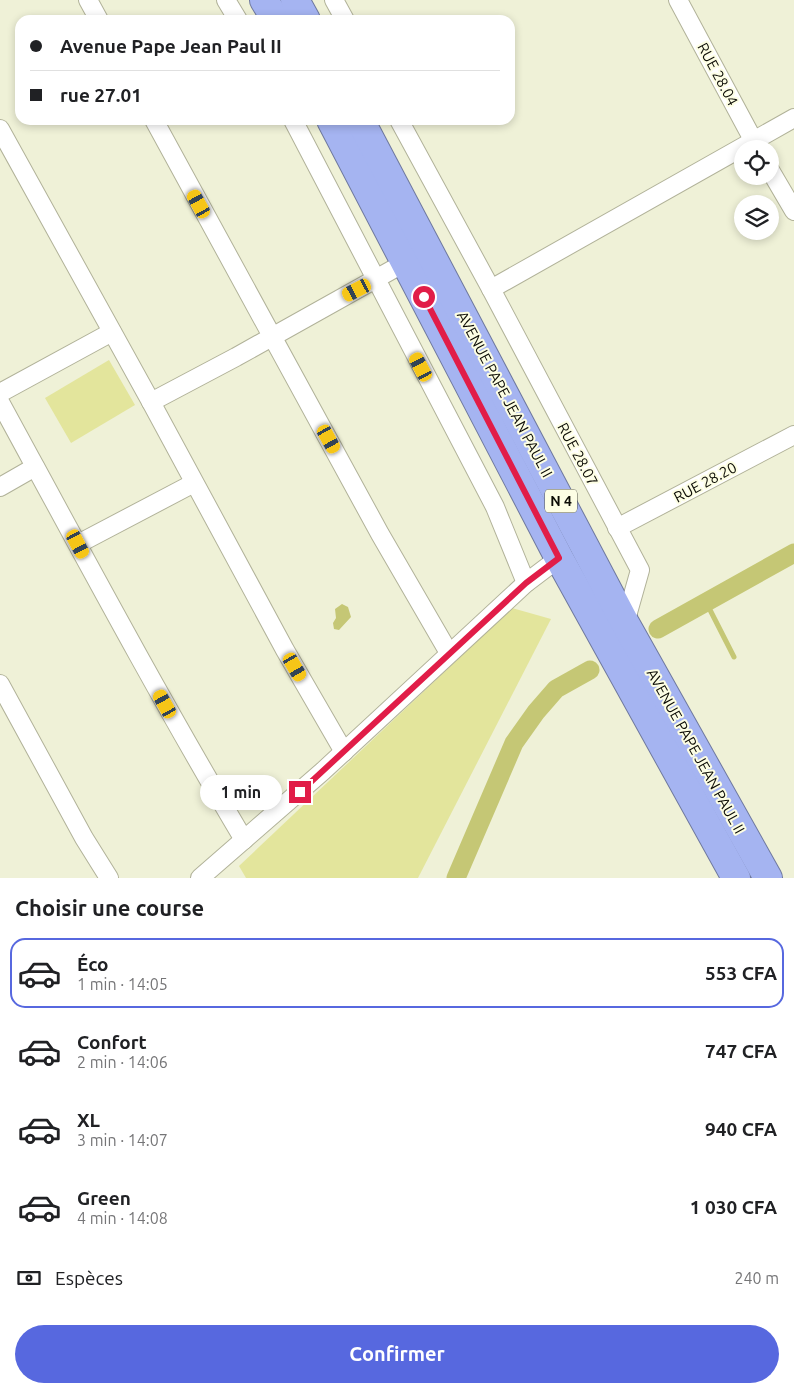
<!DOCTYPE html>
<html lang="fr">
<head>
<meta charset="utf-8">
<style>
	body { margin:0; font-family:Ubuntu,sans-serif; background:#f2f2f2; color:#202124; height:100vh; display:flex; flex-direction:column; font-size:19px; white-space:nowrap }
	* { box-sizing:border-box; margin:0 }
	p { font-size:16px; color:#757577 }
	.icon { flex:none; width:28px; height:28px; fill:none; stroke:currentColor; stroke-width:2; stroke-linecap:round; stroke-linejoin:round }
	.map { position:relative; height:878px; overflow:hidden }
	.sheet { display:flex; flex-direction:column; background:#fff; flex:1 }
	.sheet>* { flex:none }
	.guide { position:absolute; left:15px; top:15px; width:500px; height:110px; border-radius:15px; box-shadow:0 2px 8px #0003; display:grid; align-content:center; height:110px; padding:0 15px; background:#fff }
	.buttons { position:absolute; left:734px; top:140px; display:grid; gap:10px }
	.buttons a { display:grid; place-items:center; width:45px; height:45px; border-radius:50%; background:#fff; box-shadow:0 2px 8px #0003; font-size:25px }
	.end { position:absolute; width:22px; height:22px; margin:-11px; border:6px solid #e11d48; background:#fff; box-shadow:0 0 0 2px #fff }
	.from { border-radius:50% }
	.bubble { position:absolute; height:35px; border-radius:18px; background:#fff; box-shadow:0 2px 8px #0003; font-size:16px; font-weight:600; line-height:35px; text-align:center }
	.car { position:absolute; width:15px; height:30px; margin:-15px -8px; border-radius:6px; box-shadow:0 0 4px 1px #0007; background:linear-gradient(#f5c518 24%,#345 0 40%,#f5c518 0 76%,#345 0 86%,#f5c518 0) }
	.guide b { display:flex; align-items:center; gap:18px; height:48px; font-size:19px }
	.guide b+b { border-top:1px solid #e0e0e0 }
	.guide i { width:12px; height:12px; background:#202124 }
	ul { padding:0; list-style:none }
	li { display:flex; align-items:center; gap:15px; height:70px; margin:0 10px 8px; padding:0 5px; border:2px solid transparent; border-radius:15px }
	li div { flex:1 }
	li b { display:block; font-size:19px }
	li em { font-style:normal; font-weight:600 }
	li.current { border-color:#5768df }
	li>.icon { width:45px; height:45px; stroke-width:1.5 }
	h2 { padding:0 15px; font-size:22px; line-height:60px }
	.pay { display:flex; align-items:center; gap:12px; height:55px; padding:0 15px; font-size:19px }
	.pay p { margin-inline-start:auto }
	.cta { display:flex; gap:10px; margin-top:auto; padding:10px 15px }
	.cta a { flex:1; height:58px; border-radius:30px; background:#5768df; color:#fff; font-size:20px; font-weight:600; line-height:58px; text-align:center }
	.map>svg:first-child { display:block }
</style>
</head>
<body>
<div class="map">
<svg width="794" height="878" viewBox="0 0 794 878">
	<rect width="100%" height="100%" fill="#eff1d7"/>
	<g fill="#e3e59c">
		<path d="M109,360L135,405L71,443L45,398Z"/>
		<path d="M512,608L551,619L418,878H246L239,866Z"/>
	</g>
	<path fill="#c5c775" d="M342,604L348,607L351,617L339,630L334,629L333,623L336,618L335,609Z"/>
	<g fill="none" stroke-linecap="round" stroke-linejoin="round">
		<path stroke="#c5c775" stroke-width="5" d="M706,602L734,657"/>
		<g stroke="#c5c775" stroke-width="19">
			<path d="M658,629L794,553"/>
			<path d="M456,878L514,743L536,712L556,689L590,670"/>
		</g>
		<defs>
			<g id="street">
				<path d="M88,0L99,20"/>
				<path d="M226,0L238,20"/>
				<path d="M334,0L345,20"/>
				<path d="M678,0L758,149"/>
				<path d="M154,120L380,534L449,653"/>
				<path d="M293,120L495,507L526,583"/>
				<path d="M399,120L491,289L640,570L625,623"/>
				<path d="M0,129L151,402L285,650L344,752"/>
				<path d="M770,170L794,211"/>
				<path d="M491,289L794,118"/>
				<path d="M0,393L112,332"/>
				<path d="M0,402C80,549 159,697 244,840"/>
				<path d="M151,402L236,357L406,262"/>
				<path d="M0,487L35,467"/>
				<path d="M617,528L794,435"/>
				<path d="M78,544L194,483"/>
				<path d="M0,684L84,838L109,878"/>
				<path d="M200,878L323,771L526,583L559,558"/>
			</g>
			<g id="highway">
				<path d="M264,0L276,20"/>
				<path d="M295,0L306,20"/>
				<path d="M331,120L559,558L736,878"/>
				<path d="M360,120L625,623L768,878"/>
			</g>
		</defs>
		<use href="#street" stroke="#b1b299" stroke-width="20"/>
		<use href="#highway" stroke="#6f799e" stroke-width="30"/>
		<use href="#street" stroke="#fff" stroke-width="18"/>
		<use href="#highway" stroke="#a5b4f1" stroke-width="28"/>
	</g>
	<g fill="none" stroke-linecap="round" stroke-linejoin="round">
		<path stroke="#e11d48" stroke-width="6" d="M300,792L526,583L559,558L424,297"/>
	</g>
	<g text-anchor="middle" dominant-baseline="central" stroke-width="4" stroke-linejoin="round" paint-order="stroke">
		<rect fill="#fdfee4" stroke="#545548" stroke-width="1" x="545" y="489.5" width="32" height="23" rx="4"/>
		<g font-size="14" font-weight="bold" fill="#0c0c05">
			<text x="561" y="501">N 4</text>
		</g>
		<g font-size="15" fill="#0c0c05" stroke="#fdfee4">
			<text transform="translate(718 74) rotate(62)">RUE 28.04</text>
			<text transform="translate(505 394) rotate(62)">AVENUE PAPE JEAN PAUL II</text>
			<text transform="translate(578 454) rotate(62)">RUE 28.07</text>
			<text transform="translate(705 482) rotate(-28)">RUE 28.20</text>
			<text transform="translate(696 751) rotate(61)">AVENUE PAPE JEAN PAUL II</text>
		</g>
	</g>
</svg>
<div class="buttons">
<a><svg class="icon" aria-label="locate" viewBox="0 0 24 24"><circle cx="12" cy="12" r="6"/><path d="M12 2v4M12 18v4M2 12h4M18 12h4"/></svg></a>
<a><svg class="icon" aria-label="layers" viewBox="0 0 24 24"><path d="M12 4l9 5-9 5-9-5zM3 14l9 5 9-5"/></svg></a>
</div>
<i class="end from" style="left:424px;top:297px"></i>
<i class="end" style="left:300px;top:792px"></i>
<div class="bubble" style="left:200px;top:775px;width:82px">1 min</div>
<i class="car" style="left:199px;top:204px;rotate:331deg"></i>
<i class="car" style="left:357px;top:290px;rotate:243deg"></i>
<i class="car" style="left:421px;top:367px;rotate:332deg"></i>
<i class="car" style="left:329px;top:439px;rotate:151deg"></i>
<i class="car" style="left:78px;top:544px;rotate:152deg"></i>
<i class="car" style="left:295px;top:667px;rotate:150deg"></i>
<i class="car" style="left:165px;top:704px;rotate:331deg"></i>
<div class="guide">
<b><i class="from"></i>Avenue Pape Jean Paul II</b>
<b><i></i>rue 27.01</b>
</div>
</div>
<section class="sheet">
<h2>Choisir une course</h2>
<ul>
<li class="current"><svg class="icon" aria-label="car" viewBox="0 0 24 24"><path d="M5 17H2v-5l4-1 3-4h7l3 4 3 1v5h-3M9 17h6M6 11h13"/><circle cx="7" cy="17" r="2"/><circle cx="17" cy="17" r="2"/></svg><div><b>Éco</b><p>1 min · 14:05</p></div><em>553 CFA</em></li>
<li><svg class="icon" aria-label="car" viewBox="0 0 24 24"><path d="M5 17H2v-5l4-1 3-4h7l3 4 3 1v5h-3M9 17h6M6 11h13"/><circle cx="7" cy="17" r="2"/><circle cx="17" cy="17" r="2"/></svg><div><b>Confort</b><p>2 min · 14:06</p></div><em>747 CFA</em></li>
<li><svg class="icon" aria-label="car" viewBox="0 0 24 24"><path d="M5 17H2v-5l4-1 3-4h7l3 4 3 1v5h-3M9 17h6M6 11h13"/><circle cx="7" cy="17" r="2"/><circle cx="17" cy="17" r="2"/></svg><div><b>XL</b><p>3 min · 14:07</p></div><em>940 CFA</em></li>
<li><svg class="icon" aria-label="car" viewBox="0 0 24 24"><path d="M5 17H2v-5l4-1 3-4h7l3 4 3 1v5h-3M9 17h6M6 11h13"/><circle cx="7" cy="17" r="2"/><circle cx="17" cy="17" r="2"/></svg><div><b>Green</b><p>4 min · 14:08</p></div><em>1 030 CFA</em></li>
</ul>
<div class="pay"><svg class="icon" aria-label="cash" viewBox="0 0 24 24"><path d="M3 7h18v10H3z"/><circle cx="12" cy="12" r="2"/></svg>Espèces<p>240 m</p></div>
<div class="cta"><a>Confirmer</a></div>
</section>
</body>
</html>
